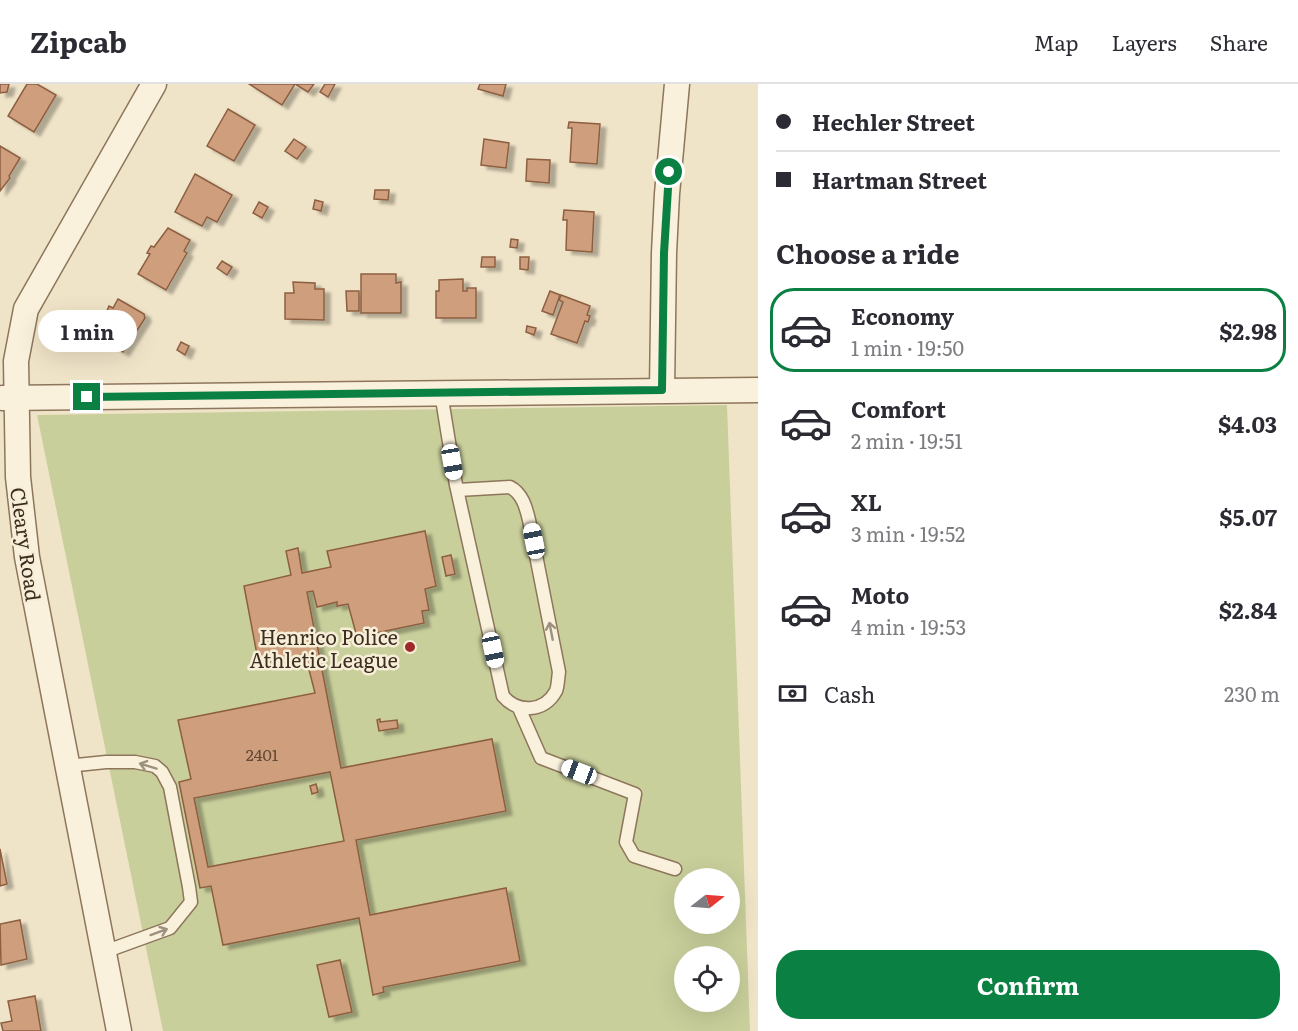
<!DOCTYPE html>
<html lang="en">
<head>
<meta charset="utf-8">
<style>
	body { margin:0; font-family:Literata,serif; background:#f7f7f7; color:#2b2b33; height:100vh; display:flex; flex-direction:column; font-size:22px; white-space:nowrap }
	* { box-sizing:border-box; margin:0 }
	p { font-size:20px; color:#7c7c81 }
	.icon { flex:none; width:33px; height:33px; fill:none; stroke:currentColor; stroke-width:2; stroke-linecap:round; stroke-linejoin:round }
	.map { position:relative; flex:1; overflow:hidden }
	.details { display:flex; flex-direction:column; background:#fff; width:540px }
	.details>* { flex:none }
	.top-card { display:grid; align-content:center; height:132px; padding:0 18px; background:#fff }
	.needle { width:39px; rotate:73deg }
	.buttons { position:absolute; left:674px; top:784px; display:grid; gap:12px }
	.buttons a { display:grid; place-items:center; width:66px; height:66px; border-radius:50%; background:#fff; box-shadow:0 6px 24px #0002; font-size:30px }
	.end { position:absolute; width:27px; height:27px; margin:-14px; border:8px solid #0b8043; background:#fff; box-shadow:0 0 0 3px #fff }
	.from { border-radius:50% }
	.bubble { position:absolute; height:42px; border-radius:21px; background:#fff; box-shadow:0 6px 24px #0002; font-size:20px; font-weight:700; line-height:42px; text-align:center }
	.car { position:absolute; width:18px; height:36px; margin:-18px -9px; border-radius:8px; box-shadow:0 0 4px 2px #0007; background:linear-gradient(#fff 24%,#345 0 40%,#fff 0 76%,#345 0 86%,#fff 0) }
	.top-card b { display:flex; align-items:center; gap:21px; height:57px; font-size:22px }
	.top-card b+b { border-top:2px solid #e1e1e2 }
	.top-card i { width:15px; height:15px; background:#2b2b33 }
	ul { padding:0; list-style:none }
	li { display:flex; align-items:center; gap:18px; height:84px; margin:0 12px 9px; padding:0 6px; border:3px solid transparent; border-radius:24px }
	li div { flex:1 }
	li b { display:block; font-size:22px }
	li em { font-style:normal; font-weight:700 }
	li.active { border-color:#0b8043 }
	li>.icon { width:54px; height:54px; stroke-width:1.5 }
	h2 { padding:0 18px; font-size:27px; line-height:72px }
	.pay { display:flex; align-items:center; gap:15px; height:66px; padding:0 18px; font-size:22px }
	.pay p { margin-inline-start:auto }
	.primary-button { display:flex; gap:12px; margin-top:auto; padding:12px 18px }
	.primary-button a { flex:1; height:69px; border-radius:24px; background:#0b8043; color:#fff; font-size:24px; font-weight:700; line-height:69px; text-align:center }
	header { display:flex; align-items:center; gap:36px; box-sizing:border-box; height:84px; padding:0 30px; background:#fff; border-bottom:2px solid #e1e1e2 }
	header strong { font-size:28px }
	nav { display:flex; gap:33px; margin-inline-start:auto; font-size:21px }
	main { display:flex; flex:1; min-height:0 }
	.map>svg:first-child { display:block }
</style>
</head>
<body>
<header>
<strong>Zipcab</strong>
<nav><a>Map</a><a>Layers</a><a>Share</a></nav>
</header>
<main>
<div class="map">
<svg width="758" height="947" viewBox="0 0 758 947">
	<defs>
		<filter id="shadow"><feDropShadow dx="6" dy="4" stdDeviation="1.5" flood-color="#0004"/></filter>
	</defs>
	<rect width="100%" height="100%" fill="#f0e4c8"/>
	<path fill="#c9cf9b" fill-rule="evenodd" d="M727,321L750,947H163L37,331ZM684,795H729V840H684ZM684,873H729V918H684Z"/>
	<g fill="#cf9f7d" stroke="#8d5f41" stroke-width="1.5" fill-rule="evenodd" filter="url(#shadow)">
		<path d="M0,0H9L7,8L0,9Z"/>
		<path d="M27,0H37L56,11L34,48L8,32Z"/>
		<path d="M249,0H295L282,21Z"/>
		<path d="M295,0H314L308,8Z"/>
		<path d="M325,0H335L328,13L320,8Z"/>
		<path d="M480,0H506L503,12L478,5Z"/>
		<path d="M228,25L255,41L234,77L207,62Z"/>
		<path d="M569,38L600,40L597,80L570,78L572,44H568Z"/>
		<path d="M294,55L306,63L297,75L285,67Z"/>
		<path d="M484,55L509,59L506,84L481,81Z"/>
		<path d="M0,62L20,74L9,92L10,94L0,107Z"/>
		<path d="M527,75L550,76L549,99L526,97Z"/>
		<path d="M195,90L232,111L217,138L207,133L202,142L175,128Z"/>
		<path d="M375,106H389L388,116L374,115Z"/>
		<path d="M315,116L323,118L321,127L313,125Z"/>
		<path d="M259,118L268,123L262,134L253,129Z"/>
		<path d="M564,126L594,128L592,168L566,166L567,136H563Z"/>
		<path d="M168,144L190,156L184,167L187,169L166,206L138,190L150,170L147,169L151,162L154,163Z"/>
		<path d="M511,155L518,156L517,164L510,163Z"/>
		<path d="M482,173H495V183H481Z"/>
		<path d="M520,173H529L528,186L520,185Z"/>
		<path d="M222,177L232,183L227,191L217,184Z"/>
		<path d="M361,190H396V199L401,198V229H361Z"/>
		<path d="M463,195V207H467V204H476V234H436V207H439V196Z"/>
		<path d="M293,198L315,199V205H324V236L285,235V209H294Z"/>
		<path d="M346,207H359V227H347Z"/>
		<path d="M550,207L560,211L553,231L542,227Z"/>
		<path d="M561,211L590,222L587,231L590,232L588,238L585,237L577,259L551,250L563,218L559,216Z"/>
		<path d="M118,215L144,230L145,234L123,268L97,252L109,231L106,229L109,222L113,224Z"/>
		<path d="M527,242L536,244L534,251L526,248Z"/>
		<path d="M181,258L189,262L185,271L177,266Z"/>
		<path d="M425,447L436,502L425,505L429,526L422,527L424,539L357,553L348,520L337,522V518L317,523L313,507L307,508L341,684L492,655L506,727L356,756L370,831L506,804L520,877L383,903L384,908L373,911L359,834L223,861L211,802L200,804L179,698L191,695L178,636L315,609L307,578L277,579V574L258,576L244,502L291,491L286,467L298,464L302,489L331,483L327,467ZM330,688L344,757L208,783L194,714Z"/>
		<path d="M451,471L455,490L446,492L442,473Z"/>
		<path d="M380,635V638L397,636L398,644L379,647L377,636Z"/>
		<path d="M316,700L318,708L312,710L310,702Z"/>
		<path d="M0,765L7,800L0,802Z"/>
		<path d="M20,836L27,875L1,881L0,840Z"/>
		<path d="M340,876L352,928L329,933L317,881Z"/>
		<path d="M35,912L41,947H3L1,939L12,937L8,917Z"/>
	</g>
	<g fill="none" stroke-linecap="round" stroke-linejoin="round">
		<defs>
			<g id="lane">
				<path d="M441,309L456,401L503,612C517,629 544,629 556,607C558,602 558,594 559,588L529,436C526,423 522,409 510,403L458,406"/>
				<path d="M519,624L541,674L635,710L626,758L634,772L675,785"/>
				<path d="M67,682L106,678H135L155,682L162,688L170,703L189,803L191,818L170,844L104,868"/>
			</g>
			<g id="street">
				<path d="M662,306L664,169L667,110L677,0"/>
				<path d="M2,314L758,306"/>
				<path d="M119,947L27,473L18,393L16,277L26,225L154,0"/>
			</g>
		</defs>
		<use href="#lane" stroke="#8d765c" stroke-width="15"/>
		<use href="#street" stroke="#8d765c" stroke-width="27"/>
		<use href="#lane" stroke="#faf1dc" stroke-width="12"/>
		<use href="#street" stroke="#faf1dc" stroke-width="24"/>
	</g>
	<defs><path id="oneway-shaft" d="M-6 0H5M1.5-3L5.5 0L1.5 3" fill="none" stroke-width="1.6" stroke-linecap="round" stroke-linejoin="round" transform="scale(1.5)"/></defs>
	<g stroke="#9c907e">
		<use href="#oneway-shaft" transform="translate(551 547) rotate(-101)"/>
		<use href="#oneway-shaft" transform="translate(148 682) rotate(-163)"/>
		<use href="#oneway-shaft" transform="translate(159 848) rotate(-20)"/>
	</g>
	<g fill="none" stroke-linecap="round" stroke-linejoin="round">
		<path stroke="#0b8043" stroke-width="8" d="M87,313L662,306L664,169L669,88"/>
	</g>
	<circle fill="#9e2a2b" stroke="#f7eed8" stroke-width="2" cx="410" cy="563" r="6"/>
	<g text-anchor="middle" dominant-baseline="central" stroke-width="5" stroke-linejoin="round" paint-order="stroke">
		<g font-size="16" fill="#624a37">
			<text x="262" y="670">2401</text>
		</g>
		<g font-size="20" fill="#3d2e20" stroke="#f7eed8">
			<text transform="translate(27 460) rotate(82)">Cleary Road</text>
		</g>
		<g font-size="20" fill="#3d2e20" stroke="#f7eed8" text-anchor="end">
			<text x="398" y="552">Henrico Police<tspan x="398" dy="23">Athletic League</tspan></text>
		</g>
	</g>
</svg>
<div class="buttons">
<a><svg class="needle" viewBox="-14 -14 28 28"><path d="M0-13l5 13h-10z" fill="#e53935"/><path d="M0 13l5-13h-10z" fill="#7c7c81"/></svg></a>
<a><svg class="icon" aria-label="locate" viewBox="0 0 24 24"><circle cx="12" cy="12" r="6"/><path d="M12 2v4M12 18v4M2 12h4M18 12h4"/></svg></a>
</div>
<i class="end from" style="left:669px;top:88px"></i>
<i class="end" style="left:87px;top:313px"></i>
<div class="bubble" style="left:38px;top:226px;width:99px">1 min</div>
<i class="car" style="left:452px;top:378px;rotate:170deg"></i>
<i class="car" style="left:534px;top:457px;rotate:349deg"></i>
<i class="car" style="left:493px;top:566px;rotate:168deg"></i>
<i class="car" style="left:579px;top:688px;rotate:291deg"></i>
</div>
<section class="details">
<div class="top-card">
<b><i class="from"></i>Hechler Street</b>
<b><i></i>Hartman Street</b>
</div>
<h2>Choose a ride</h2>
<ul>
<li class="active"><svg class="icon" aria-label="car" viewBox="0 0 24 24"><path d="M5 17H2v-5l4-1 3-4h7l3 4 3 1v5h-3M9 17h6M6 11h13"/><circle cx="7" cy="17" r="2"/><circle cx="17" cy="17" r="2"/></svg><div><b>Economy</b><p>1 min · 19:50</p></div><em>$2.98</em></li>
<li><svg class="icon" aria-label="car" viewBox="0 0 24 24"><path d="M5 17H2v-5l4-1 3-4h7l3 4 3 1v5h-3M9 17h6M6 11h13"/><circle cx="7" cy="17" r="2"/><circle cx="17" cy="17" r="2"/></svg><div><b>Comfort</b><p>2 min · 19:51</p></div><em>$4.03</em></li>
<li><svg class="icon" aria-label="car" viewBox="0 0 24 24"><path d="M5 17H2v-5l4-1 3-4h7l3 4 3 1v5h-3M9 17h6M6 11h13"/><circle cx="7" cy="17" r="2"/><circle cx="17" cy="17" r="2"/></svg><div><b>XL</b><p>3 min · 19:52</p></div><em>$5.07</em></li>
<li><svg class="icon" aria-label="car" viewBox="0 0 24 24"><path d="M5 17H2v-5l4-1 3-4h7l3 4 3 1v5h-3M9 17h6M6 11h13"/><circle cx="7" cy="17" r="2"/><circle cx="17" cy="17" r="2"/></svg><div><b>Moto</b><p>4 min · 19:53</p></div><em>$2.84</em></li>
</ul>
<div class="pay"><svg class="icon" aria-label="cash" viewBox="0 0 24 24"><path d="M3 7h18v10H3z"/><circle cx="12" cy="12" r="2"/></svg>Cash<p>230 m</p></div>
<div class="primary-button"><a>Confirm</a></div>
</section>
</main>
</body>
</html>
